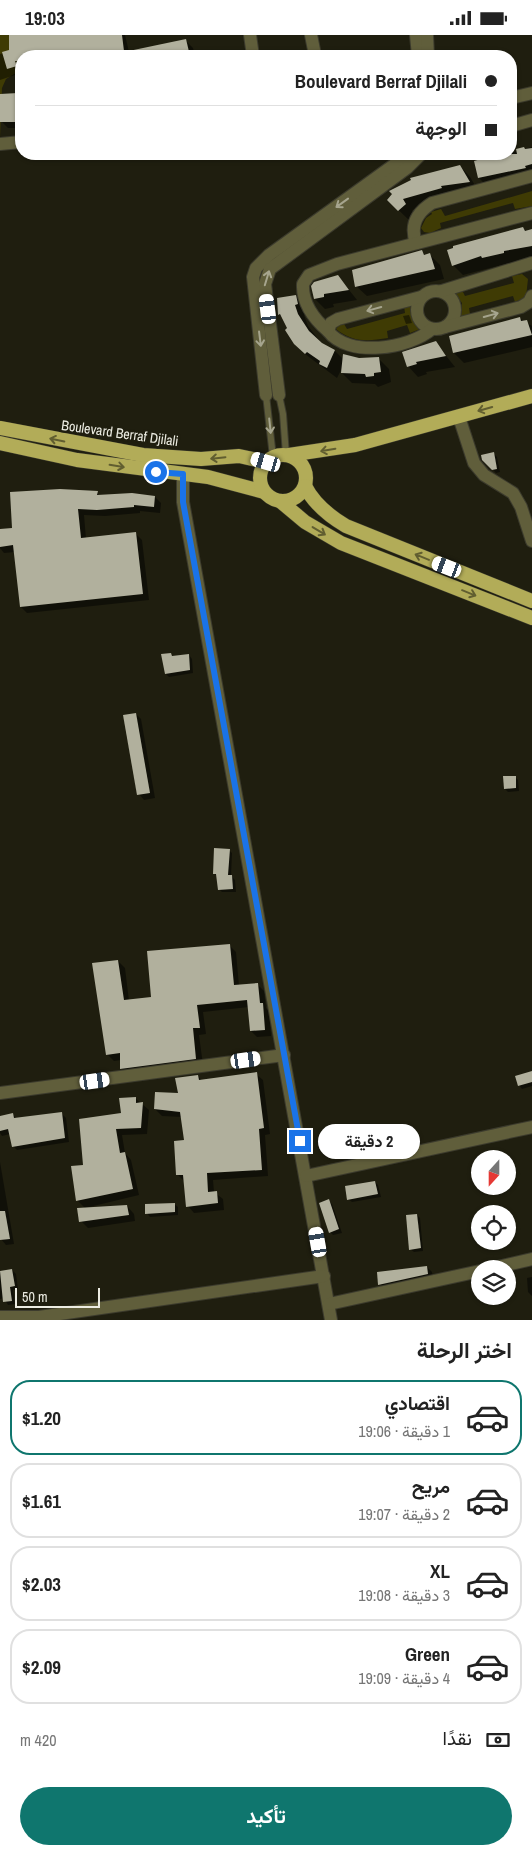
<!DOCTYPE html>
<html lang="ar">
<head>
<meta charset="utf-8">
<style>
	body { margin:0; font-family:"Archivo Narrow",Vazirmatn,sans-serif; background:#f2f2f2; color:#222; direction:rtl; height:100vh; display:flex; flex-direction:column; font-size:19px; white-space:nowrap }
	* { box-sizing:border-box; margin:0 }
	p { font-size:16px; color:#767676 }
	.icon { flex:none; width:28px; height:28px; fill:none; stroke:currentColor; stroke-width:2; stroke-linecap:round; stroke-linejoin:round }
	.map { position:relative; height:1285px; overflow:hidden; direction:ltr }
	.details { display:flex; flex-direction:column; background:#fff; flex:1 }
	.details>* { flex:none }
	.banner { position:absolute; left:15px; top:15px; width:502px; height:110px; border-radius:20px; box-shadow:0 1px 4px #0004; direction:rtl; display:grid; align-content:center; height:110px; padding:0 20px; background:#fff }
	.needle { width:32px; rotate:201deg }
	.controls { position:absolute; left:471px; top:1115px; display:grid; gap:10px }
	.controls a { display:grid; place-items:center; width:45px; height:45px; border-radius:50%; background:#fff; box-shadow:0 1px 4px #0004; font-size:25px }
	.scale { position:absolute; left:15px; bottom:12px; width:85px; box-sizing:border-box; padding-left:5px; border:2px solid #ecece2; border-top:0; font-size:14px; line-height:18px; white-space:nowrap; color:#ecece2; -webkit-text-stroke:4px #1f1e0f; paint-order:stroke }
	.end { position:absolute; width:22px; height:22px; margin:-11px; border:6px solid #1a73e8; background:#fff; box-shadow:0 0 0 2px #fff }
	.from { border-radius:50% }
	.bubble { position:absolute; height:35px; border-radius:18px; background:#fff; box-shadow:0 1px 4px #0004; font-size:16px; font-weight:700; line-height:35px; text-align:center; direction:rtl }
	.car { position:absolute; width:15px; height:30px; margin:-15px -8px; border-radius:6px; box-shadow:0 0 4px 1px #0007; background:linear-gradient(#fff 24%,#345 0 40%,#fff 0 76%,#345 0 86%,#fff 0) }
	.banner b { display:flex; align-items:center; gap:18px; height:48px; font-size:19px }
	.banner b+b { border-top:1px solid #e0e0e0 }
	.banner i { width:12px; height:12px; background:#222 }
	ul { padding:0; list-style:none }
	li { display:flex; align-items:center; gap:15px; height:75px; margin:0 10px 8px; padding:0 10px; border:2px solid #e0e0e0; border-radius:20px }
	li div { flex:1 }
	li b { display:block; font-size:19px }
	li em { font-style:normal; font-weight:700 }
	li.active { border-color:#0f766e }
	li>.icon { width:45px; height:45px; stroke-width:1.5 }
	h2 { padding:0 20px; font-size:22px; line-height:60px }
	.pay { display:flex; align-items:center; gap:12px; height:55px; padding:0 20px; font-size:19px }
	.pay p { margin-inline-start:auto }
	.cta { display:flex; gap:10px; margin-top:auto; padding:10px 20px }
	.cta a { flex:1; height:58px; border-radius:30px; background:#0f766e; color:#fff; font-size:20px; font-weight:700; line-height:58px; text-align:center }
	.status { display:flex; justify-content:space-between; align-items:center; height:35px; padding:0 25px; background:#fff; direction:ltr }
	.status svg { height:14px; fill:currentColor }
	.map>svg:first-child { display:block }
</style>
</head>
<body>
<div class="status"><b>19:03</b><svg viewBox="0 0 49 12"><path d="M0 12V9h3v3zM5 12V6h3v6zM10 12V3h3v9zM15 12V0h3v12zM26 1h20v11H26zM47 4h2v5h-2z"/></svg></div>
<div class="map">
<svg width="532" height="1285" viewBox="0 0 532 1285">
	<rect width="100%" height="100%" fill="#1f1e0f"/>
	<g fill="#3f3b04">
		<path d="M0,0H20L23,21H21V35L6,44L2,53L0,103Z"/>
		<path d="M532,156V171L515,174L513,168L440,188L441,193L430,198L424,197L421,193L426,183L432,179L431,177L441,174L445,181Z"/>
		<path d="M522,239L528,244L526,262L515,267L513,261L469,273L470,279L461,282L462,268L454,258L462,255L465,261L514,248L512,241Z"/>
		<path d="M412,269C410,279 413,287 420,294L410,298L407,290L387,296L388,303C369,306 353,308 336,294L339,290L344,289L347,294L405,278L404,271Z"/>
	</g>
	<g fill="#0007">
		<path d="M10,0H125L129,17L186,6L193,13L195,21H21V38L0,45V19L11,16Z"/>
		<path d="M21,59V93H8L2,87L1,60Z"/>
		<path d="M532,112V143L489,153L479,143L476,127Z"/>
		<path d="M460,131L470,142L479,157L412,175L415,180L409,185L388,165L413,145L412,144Z"/>
		<path d="M523,193L527,197H532V222L463,240L453,230Z"/>
		<path d="M422,217L426,221L430,220L440,230L444,244L367,261L356,251Z"/>
		<path d="M338,241L357,265L333,269L334,272L325,274L315,264Z"/>
		<path d="M295,261L306,272L307,279L304,280L308,291L322,309L335,316L344,325L378,323L389,334L391,347L378,352L375,349L352,348L342,338L343,331L337,343L305,319L295,308L284,284L279,279L277,271Z"/>
		<path d="M409,280L412,288L406,289L403,281Z"/>
		<path d="M519,283L532,291V312L464,328L454,318Z"/>
		<path d="M435,307L455,332L426,337L427,339L418,342L408,331Z"/>
		<path d="M494,419L497,422L500,437L496,438L483,424Z"/>
		<path d="M97,458L100,461L155,462L161,468L160,478L140,476V478L105,481L84,480L86,504L135,498L142,505L149,565L27,578L21,572L15,517L4,518L0,513V496L13,494Z"/>
		<path d="M171,619L173,622L189,620L192,624L193,638L169,642L166,639Z"/>
		<path d="M136,679L141,684L155,763L144,765L139,759Z"/>
		<path d="M515,742L518,745L519,756L508,757L505,754Z"/>
		<path d="M229,815L232,818L231,841L235,845L236,857H222L219,854L217,841L214,838Z"/>
		<path d="M229,910L236,917L239,951L257,949L264,956L266,973L269,976L271,1001L257,1002L251,996L249,972L203,977L206,999L199,1000L203,1030L128,1040L121,1033V1025L114,1026L107,1019L118,926L125,933L129,966L152,963Z"/>
		<path d="M532,1038V1051L522,1054L519,1050Z"/>
		<path d="M256,1039L263,1045L270,1099L265,1100L268,1141L213,1145L214,1157L223,1164L224,1175L194,1178L188,1171L185,1147L178,1140L185,1107L182,1082L162,1081L155,1074L179,1059L198,1041L202,1046Z"/>
		<path d="M135,1063L149,1075L147,1099L122,1100L125,1118L131,1125L139,1160L85,1173L78,1166L73,1132L84,1131Z"/>
		<path d="M61,1078L66,1083L69,1107L17,1115L13,1111L10,1099L2,1101L0,1098V1082L13,1080L17,1084Z"/>
		<path d="M0,1127L14,1209L6,1210L0,1203Z"/>
		<path d="M375,1147L378,1150L381,1162L352,1167L348,1164Z"/>
		<path d="M329,1166L332,1169L342,1198L333,1200L330,1197Z"/>
		<path d="M174,1169L178,1172V1180L150,1182L147,1178Z"/>
		<path d="M127,1171L134,1179L135,1186L88,1193L81,1186Z"/>
		<path d="M417,1180L420,1183L423,1216L414,1217L410,1214Z"/>
		<path d="M427,1232L432,1237L433,1244L385,1254L380,1249Z"/>
		<path d="M12,1235L16,1239L18,1254L13,1255L15,1269L8,1270L4,1263L0,1264V1237Z"/>
		<path d="M532,1242V1261L528,1257L527,1243Z"/>
	</g>
	<g fill="#b1b09d">
		<path d="M9,0H122L124,16L101,21H21V26H15L17,31L7,34L2,17L9,15Z"/>
		<path d="M186,4L190,21H124V17Z"/>
		<path d="M18,58L19,87H0V59Z"/>
		<path d="M524,112L525,114L532,113V129L525,131L526,133L478,143L474,126L498,119H517L516,114Z"/>
		<path d="M460,130L470,147L441,151L442,153L403,164L406,169L398,176L387,165L392,159L389,156L411,145L410,143Z"/>
		<path d="M523,192L525,196L532,194V211L504,216V218L482,223L481,221L452,231L447,215L453,213V211Z"/>
		<path d="M422,215L424,220L430,218L435,234L355,252L352,235Z"/>
		<path d="M338,240L349,255L324,259V262L314,264L311,251L314,247Z"/>
		<path d="M296,260L298,269L295,270L298,279L309,296L322,308L335,315L327,333L319,329L320,326L307,317L305,319L294,309L285,295L287,293L280,279L278,280L277,263Z"/>
		<path d="M520,282L521,286L527,285L532,300L453,318L449,301Z"/>
		<path d="M436,306L446,321L416,327L417,329L407,332L402,317Z"/>
		<path d="M343,319L359,323L379,322L381,337L374,338V341L366,342L365,339L341,338Z"/>
		<path d="M494,417L497,434L492,435L482,425L481,420Z"/>
		<path d="M60,454L98,456L97,460L132,458L155,461L154,472L134,470V472L97,475L78,474L81,503L136,497L143,559L20,572L13,510L0,512V494L12,493L10,457Z"/>
		<path d="M171,618L172,621L189,619L190,635L165,639L161,619Z"/>
		<path d="M136,678L150,758L137,760L123,680Z"/>
		<path d="M503,741H516V753L504,754Z"/>
		<path d="M214,813L230,814L228,840H232L233,854L218,855L216,839H213Z"/>
		<path d="M230,909L234,950L258,948L260,968H263L265,995L250,996L247,965L197,970L200,993H193L196,1024L120,1034V1018L106,1020L92,928L118,925L124,965L151,962L147,916Z"/>
		<path d="M532,1036V1047L518,1051L515,1041Z"/>
		<path d="M257,1037L264,1093L259,1094L262,1135L207,1138L208,1157L217,1156L218,1168L186,1172L183,1140H176L174,1106L184,1105L180,1077L154,1074L155,1057L178,1058L175,1043L198,1040L199,1045Z"/>
		<path d="M136,1062V1068L143,1067L141,1093L116,1094L120,1118L125,1117L133,1154L76,1166L71,1131L83,1130L79,1084L121,1078L119,1063Z"/>
		<path d="M62,1077L65,1103L12,1112L8,1094L0,1096V1081L13,1078L14,1083Z"/>
		<path d="M375,1146L378,1159L347,1165L345,1151Z"/>
		<path d="M329,1164L339,1194L329,1198L319,1168Z"/>
		<path d="M175,1168V1177L145,1179V1169Z"/>
		<path d="M127,1170L129,1180L79,1187L77,1173Z"/>
		<path d="M0,1176H5L10,1204L0,1205Z"/>
		<path d="M417,1179L421,1213L409,1215L406,1180Z"/>
		<path d="M427,1231L428,1239L378,1250L377,1237Z"/>
		<path d="M12,1234L15,1251L10,1252L12,1266L3,1267L0,1236Z"/>
	</g>
	<g fill="none" stroke-linecap="round" stroke-linejoin="round">
		<defs>
			<g id="service">
				<path d="M266,360L273,422"/>
				<path d="M279,360L283,379L286,420"/>
			</g>
			<g id="minor">
				<path d="M250,0L253,21"/>
				<path d="M311,0L314,15"/>
				<path d="M416,0L418,21"/>
				<path d="M427,0L428,21"/>
				<path d="M511,63L532,58"/>
				<path d="M511,91L532,85"/>
				<path d="M0,109L21,107"/>
				<path d="M416,208C410,191 416,178 432,168L532,141"/>
				<circle cx="436" cy="275" r="19"/>
				<path d="M442,256L532,228"/>
				<path d="M421,262L338,284L331,288L328,296C348,323 409,314 432,294"/>
				<path d="M445,292L521,272L529,267L532,261"/>
				<path d="M328,296C314,284 302,269 303,249L309,240L337,229L532,178"/>
				<path d="M266,360L253,242L256,233L269,220L409,119"/>
				<path d="M279,360L265,249L270,234L407,133L421,119"/>
				<path d="M459,382L474,428L484,440L513,458L521,472L532,506"/>
				<path d="M183,439V467L331,1285"/>
				<path d="M0,1058L284,1020"/>
				<path d="M306,1141L532,1092"/>
				<path d="M489,1234L532,1224"/>
				<path d="M329,1269L480,1236"/>
				<path d="M0,1282H39L324,1241"/>
			</g>
			<g id="trunk">
				<path d="M0,393L143,420L201,424L239,421L266,427"/>
				<path d="M0,408L77,425L208,442L264,457"/>
				<circle cx="283" cy="443" r="23"/>
				<path d="M289,420L355,410L532,361"/>
				<path d="M305,451C314,469 329,481 346,491L532,566"/>
				<path d="M280,466L305,487L341,508L532,583"/>
			</g>
		</defs>
		<use href="#service" stroke="#3c3b2d" stroke-width="8"/>
		<use href="#minor" stroke="#3c3b2d" stroke-width="14"/>
		<use href="#trunk" stroke="#3c3b2d" stroke-width="15"/>
		<use href="#service" stroke="#605e3b" stroke-width="6"/>
		<use href="#minor" stroke="#605e3b" stroke-width="12"/>
		<use href="#trunk" stroke="#b2ac58" stroke-width="14"/>
	</g>
	<defs><path id="oneway-shaft" d="M-6 0H5M1.5-3L5.5 0L1.5 3" fill="none" stroke-width="1.6" stroke-linecap="round" stroke-linejoin="round" transform="scale(1.25)"/></defs>
	<g stroke="#a6a58e">
		<use href="#oneway-shaft" transform="translate(342 168) rotate(144)"/>
		<use href="#oneway-shaft" transform="translate(267 243) rotate(-73)"/>
		<use href="#oneway-shaft" transform="translate(374 274) rotate(165)"/>
		<use href="#oneway-shaft" transform="translate(491 280) rotate(-15)"/>
		<use href="#oneway-shaft" transform="translate(260 304) rotate(83)"/>
		<use href="#oneway-shaft" transform="translate(270 391) rotate(84)"/>
	</g>
	<g stroke="#615e30">
		<use href="#oneway-shaft" transform="translate(485 374) rotate(164)"/>
		<use href="#oneway-shaft" transform="translate(57 405) rotate(-168)"/>
		<use href="#oneway-shaft" transform="translate(328 415) rotate(170)"/>
		<use href="#oneway-shaft" transform="translate(218 423) rotate(174)"/>
		<use href="#oneway-shaft" transform="translate(117 431) rotate(9)"/>
		<use href="#oneway-shaft" transform="translate(319 496) rotate(31)"/>
		<use href="#oneway-shaft" transform="translate(422 522) rotate(-158)"/>
		<use href="#oneway-shaft" transform="translate(469 558) rotate(22)"/>
	</g>
	<g fill="none" stroke-linecap="round" stroke-linejoin="round">
		<path stroke="#1a73e8" stroke-width="6" d="M156,437L183,439V467L300,1106"/>
	</g>
	<g text-anchor="middle" dominant-baseline="central" stroke-width="5" stroke-linejoin="round" paint-order="stroke">
		<g font-size="14" fill="#ecece2" stroke="#1f1e0f">
			<text transform="translate(120 398) rotate(8)">Boulevard Berraf Djilali</text>
		</g>
	</g>
</svg>
<div class="controls">
<a><svg class="needle" viewBox="-14 -14 28 28"><path d="M0-13l5 13h-10z" fill="#e53935"/><path d="M0 13l5-13h-10z" fill="#767676"/></svg></a>
<a><svg class="icon" aria-label="locate" viewBox="0 0 24 24"><circle cx="12" cy="12" r="6"/><path d="M12 2v4M12 18v4M2 12h4M18 12h4"/></svg></a>
<a><svg class="icon" aria-label="layers" viewBox="0 0 24 24"><path d="M12 4l9 5-9 5-9-5zM3 14l9 5 9-5"/></svg></a>
</div>
<div class="scale">50 m</div>
<i class="end from" style="left:156px;top:437px"></i>
<i class="end" style="left:300px;top:1106px"></i>
<div class="bubble" style="left:318px;top:1089px;width:102px">2 دقيقة</div>
<i class="car" style="left:268px;top:274px;rotate:353deg"></i>
<i class="car" style="left:266px;top:427px;rotate:286deg"></i>
<i class="car" style="left:447px;top:532px;rotate:291deg"></i>
<i class="car" style="left:246px;top:1025px;rotate:82deg"></i>
<i class="car" style="left:95px;top:1046px;rotate:82deg"></i>
<i class="car" style="left:318px;top:1207px;rotate:350deg"></i>
<div class="banner">
<b><i class="from"></i>Boulevard Berraf Djilali</b>
<b><i></i>الوجهة</b>
</div>
</div>
<section class="details">
<h2>اختر الرحلة</h2>
<ul>
<li class="active"><svg class="icon" aria-label="car" viewBox="0 0 24 24"><path d="M5 17H2v-5l4-1 3-4h7l3 4 3 1v5h-3M9 17h6M6 11h13"/><circle cx="7" cy="17" r="2"/><circle cx="17" cy="17" r="2"/></svg><div><b>اقتصادي</b><p>1 دقيقة · 19:06</p></div><em>$1.20</em></li>
<li><svg class="icon" aria-label="car" viewBox="0 0 24 24"><path d="M5 17H2v-5l4-1 3-4h7l3 4 3 1v5h-3M9 17h6M6 11h13"/><circle cx="7" cy="17" r="2"/><circle cx="17" cy="17" r="2"/></svg><div><b>مريح</b><p>2 دقيقة · 19:07</p></div><em>$1.61</em></li>
<li><svg class="icon" aria-label="car" viewBox="0 0 24 24"><path d="M5 17H2v-5l4-1 3-4h7l3 4 3 1v5h-3M9 17h6M6 11h13"/><circle cx="7" cy="17" r="2"/><circle cx="17" cy="17" r="2"/></svg><div><b>XL</b><p>3 دقيقة · 19:08</p></div><em>$2.03</em></li>
<li><svg class="icon" aria-label="car" viewBox="0 0 24 24"><path d="M5 17H2v-5l4-1 3-4h7l3 4 3 1v5h-3M9 17h6M6 11h13"/><circle cx="7" cy="17" r="2"/><circle cx="17" cy="17" r="2"/></svg><div><b>Green</b><p>4 دقيقة · 19:09</p></div><em>$2.09</em></li>
</ul>
<div class="pay"><svg class="icon" aria-label="cash" viewBox="0 0 24 24"><path d="M3 7h18v10H3z"/><circle cx="12" cy="12" r="2"/></svg>نقدًا<p>420 m</p></div>
<div class="cta"><a>تأكيد</a></div>
</section>
</body>
</html>
